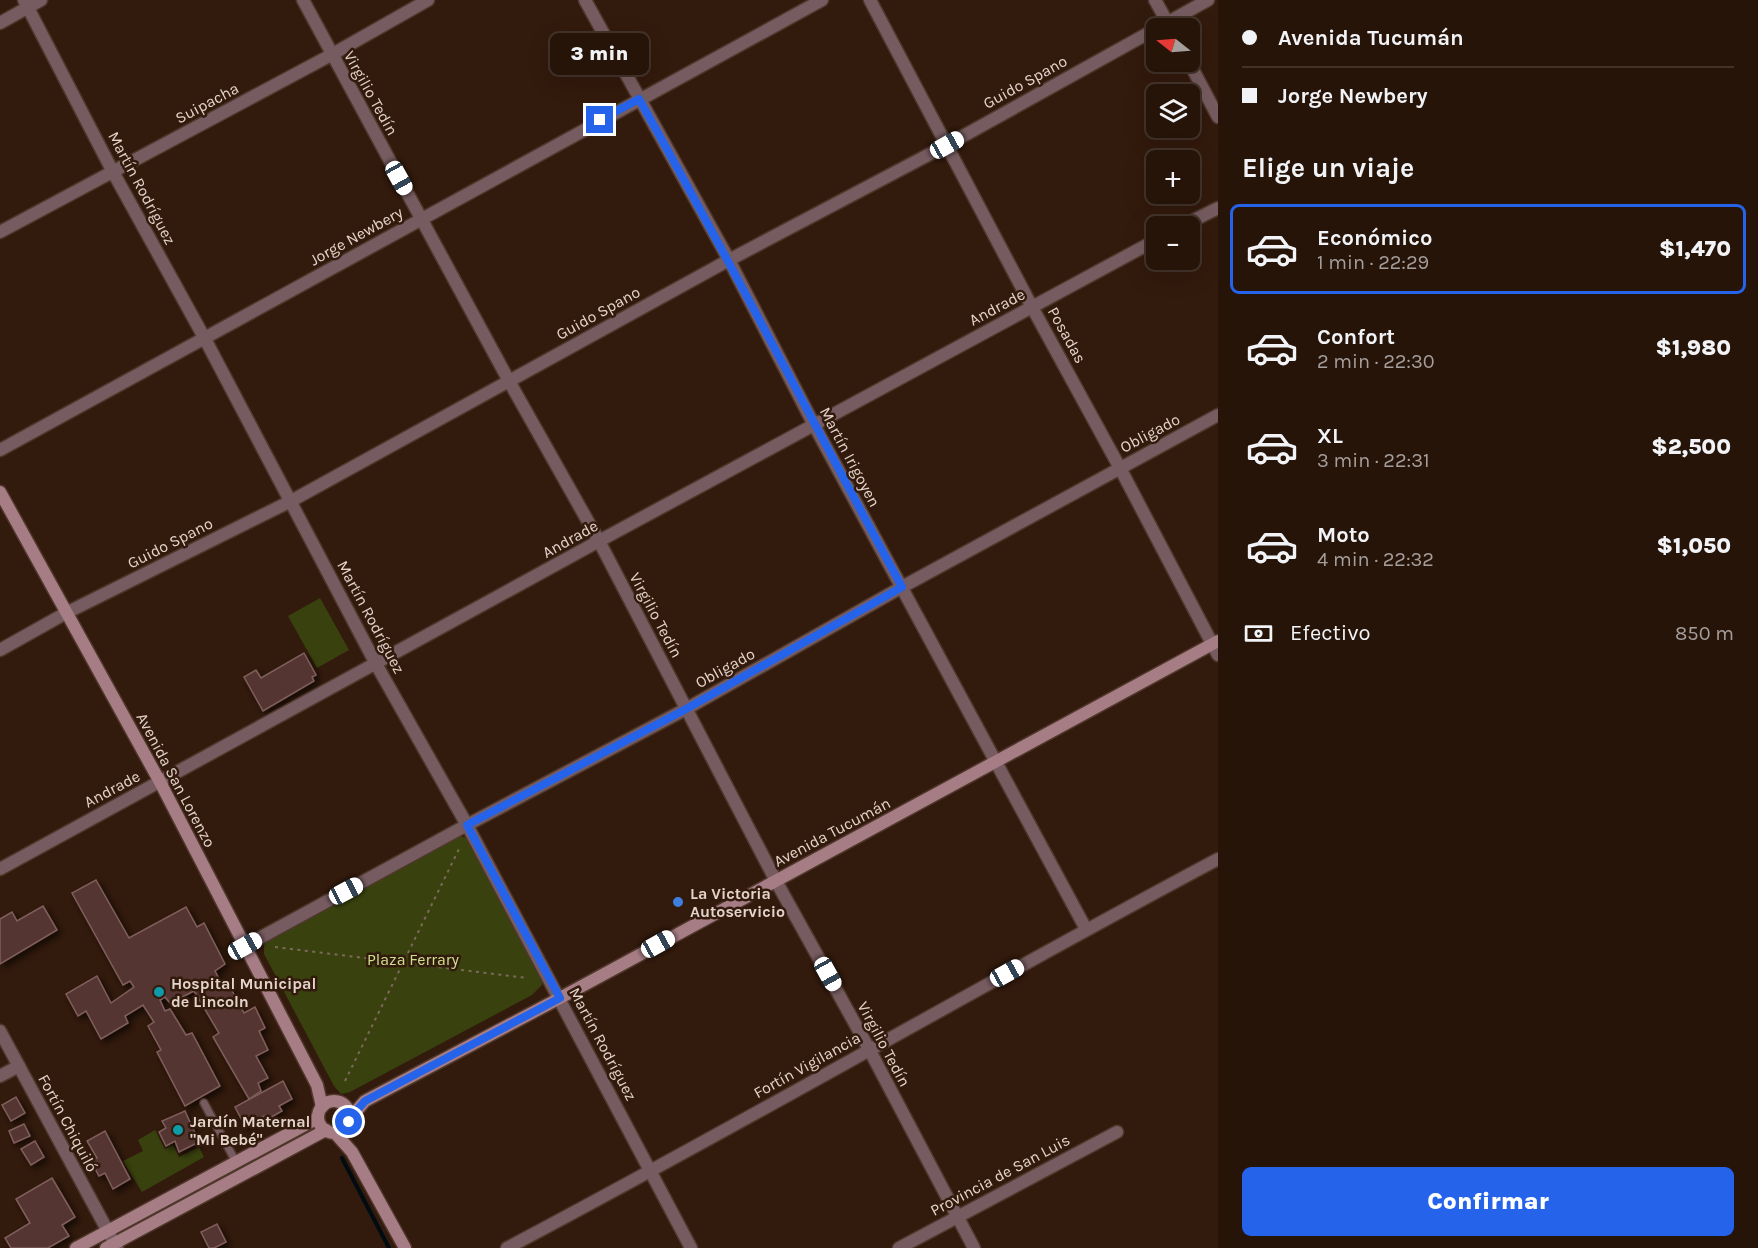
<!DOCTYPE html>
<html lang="es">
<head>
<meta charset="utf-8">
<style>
	body { margin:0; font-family:Karla,sans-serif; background:#322117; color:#f1f3f6; height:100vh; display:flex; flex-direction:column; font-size:22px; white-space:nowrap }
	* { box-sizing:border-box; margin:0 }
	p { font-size:20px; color:#a49e9c }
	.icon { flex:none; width:33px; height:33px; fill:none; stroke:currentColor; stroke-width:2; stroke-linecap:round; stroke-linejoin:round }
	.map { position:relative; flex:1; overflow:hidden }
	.drawer { display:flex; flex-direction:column; background:#261409; width:540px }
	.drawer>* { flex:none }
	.top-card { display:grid; align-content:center; height:132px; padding:0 24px; background:#261409 }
	.needle { width:39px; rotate:287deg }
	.controls { position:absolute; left:1146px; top:18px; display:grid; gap:12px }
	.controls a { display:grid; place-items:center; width:54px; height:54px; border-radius:9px; background:#261409; box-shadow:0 6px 24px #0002,0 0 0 2px #42332a; font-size:30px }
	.end { position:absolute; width:27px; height:27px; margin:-14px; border:8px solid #2563eb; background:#fff; box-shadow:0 0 0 3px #fff }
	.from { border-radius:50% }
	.bubble { position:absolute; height:42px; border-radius:9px; background:#261409; box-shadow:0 6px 24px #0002,0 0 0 2px #42332a; font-size:20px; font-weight:800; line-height:42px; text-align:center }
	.car { position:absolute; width:18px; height:36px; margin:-18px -9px; border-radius:8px; box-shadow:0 0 4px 2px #0007; background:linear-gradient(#fff 24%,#345 0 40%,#fff 0 76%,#345 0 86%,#fff 0) }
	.top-card b { display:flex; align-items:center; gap:21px; height:57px; font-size:22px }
	.top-card b+b { border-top:2px solid #42332a }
	.top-card i { width:15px; height:15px; background:#f1f3f6 }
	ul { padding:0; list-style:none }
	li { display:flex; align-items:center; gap:18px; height:90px; margin:0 12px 9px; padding:0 12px; border:3px solid transparent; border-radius:9px }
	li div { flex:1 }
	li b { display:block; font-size:22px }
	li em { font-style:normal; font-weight:800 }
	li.current { border-color:#2563eb }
	li>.icon { width:54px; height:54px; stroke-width:1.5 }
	h2 { padding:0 24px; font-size:27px; line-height:72px }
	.pay { display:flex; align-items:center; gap:15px; height:66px; padding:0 24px; font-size:22px }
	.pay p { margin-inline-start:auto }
	.action { display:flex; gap:12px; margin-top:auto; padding:12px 24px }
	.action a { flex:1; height:69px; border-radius:9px; background:#2563eb; color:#fff; font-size:24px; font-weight:800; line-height:69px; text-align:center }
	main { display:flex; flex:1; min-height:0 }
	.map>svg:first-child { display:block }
</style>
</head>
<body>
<main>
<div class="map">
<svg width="1218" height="1248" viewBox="0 0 1218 1248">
	<defs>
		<filter id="shadow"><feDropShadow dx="3.5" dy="3.5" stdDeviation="3" flood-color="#0009"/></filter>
	</defs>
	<rect width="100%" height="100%" fill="#321a0c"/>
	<g fill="#39420e">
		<path d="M320,598L349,650L317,668L288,616Z"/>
		<path d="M458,836L468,838L543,978L542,985L532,995L350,1092L341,1094L334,1086L264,954V945L266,941Z"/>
		<path d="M155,1130L165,1149L173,1145L179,1157L199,1147L204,1157L142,1192L123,1161L143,1151L138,1140Z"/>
		<path d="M308,1131L309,1133L128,1231L127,1228Z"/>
	</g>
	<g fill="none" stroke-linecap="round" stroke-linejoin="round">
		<path stroke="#000b12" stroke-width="4" d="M342,1158L389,1248"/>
	</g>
	<g fill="#543533" stroke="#7f5e5b" stroke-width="1.5" filter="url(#shadow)">
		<path d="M304,653L316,675L312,677L314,681L263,711L244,677L256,670L261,678Z"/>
		<path d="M96,880L129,938L186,907L197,927L204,923L225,964L215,971L223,986L228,983L244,1013L255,1007L265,1028L259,1031L268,1050L256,1056L268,1078L258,1083L261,1091L249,1099L213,1037L219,1033L194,991L170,1003L165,997L160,1000L165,1011L170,1009L186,1035L192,1033L220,1086L185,1106L157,1052L161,1050L148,1026L154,1022L143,1005L125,1016L128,1023L101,1039L86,1011L78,1016L66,994L97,976L111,1003L134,987L130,981L123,985L72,893Z"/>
		<path d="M43,906L57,930L0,964V919L12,912L17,921Z"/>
		<path d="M283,1081L292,1099L279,1106L282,1111L268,1119L266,1115L245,1126L235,1107Z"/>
		<path d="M16,1097L25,1113L11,1121L2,1105Z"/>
		<path d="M185,1111L199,1142L179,1152L175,1141L166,1146L159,1132L166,1128L162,1121Z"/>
		<path d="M24,1124L30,1136L14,1143L9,1131Z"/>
		<path d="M105,1131L130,1179L113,1189L105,1173L99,1176L91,1161L97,1158L87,1141Z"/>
		<path d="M35,1141L44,1157L31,1165L21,1149Z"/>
		<path d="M52,1178L75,1217L62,1225L69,1236L48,1248H11L5,1238L30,1223L16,1199Z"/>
		<path d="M217,1224L226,1242L214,1248H209L201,1232Z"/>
	</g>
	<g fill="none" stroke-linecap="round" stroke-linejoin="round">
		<defs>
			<path id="lane" d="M204,1103L236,1162"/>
			<g id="street">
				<path d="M24,0L113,172L205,339L376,664L467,825L691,1248"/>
				<path d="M303,0L509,381L599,541L776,881L869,1049L974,1248"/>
				<path d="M585,0L729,260L814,425L1086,929"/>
				<path d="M870,0L1032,307L1120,468L1218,655"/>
				<path d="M1155,0L1170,27"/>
				<path d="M0,23L41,0"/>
				<path d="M1189,62L1218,117"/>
				<path d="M1182,226L1218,208"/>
				<path d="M0,232L331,55L428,0"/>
				<path d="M0,450L822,0"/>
				<path d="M0,650L66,613L291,501L729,260L947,145L1208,0"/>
				<path d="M0,869L599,541L1156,240"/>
				<path d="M245,946L467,825L686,709L902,587L1218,415"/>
				<path d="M0,1031L117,1248"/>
				<path d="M0,1076L19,1066"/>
				<path d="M507,1248C746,1122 979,986 1218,859"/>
				<path d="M899,1248L1117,1132"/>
			</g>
			<g id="secondary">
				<path d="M0,492L160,782L317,1085L322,1107"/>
				<circle cx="334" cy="1117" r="16"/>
				<path d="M350,1118L365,1101L560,998L1218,641"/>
				<path d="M335,1133L352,1152L405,1248"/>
				<path d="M76,1248L318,1118"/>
				<path d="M106,1248L326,1130"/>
			</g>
		</defs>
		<use href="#lane" stroke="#4f382b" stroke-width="10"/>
		<use href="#street" stroke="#4f382b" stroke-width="15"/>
		<use href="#secondary" stroke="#4f382b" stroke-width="15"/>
		<g stroke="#7d685c" stroke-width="2" stroke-dasharray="3 4.5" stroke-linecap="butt">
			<path d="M275,947L527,978"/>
			<path d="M345,1081L460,847"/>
		</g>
		<use href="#lane" stroke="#765c61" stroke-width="7"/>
		<use href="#street" stroke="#765c61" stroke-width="12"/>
		<use href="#secondary" stroke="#a77d85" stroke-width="12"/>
	</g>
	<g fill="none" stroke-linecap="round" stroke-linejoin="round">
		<path stroke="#2563eb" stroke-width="8" d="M349,1122L350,1118L365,1101L560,998L467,825L686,709L902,587C814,425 730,260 639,99L600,120"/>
	</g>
	<circle fill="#3f7fe0" stroke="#321a0c" stroke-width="2" cx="678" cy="902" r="6"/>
	<g fill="#0f9aa8" stroke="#321a0c" stroke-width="2">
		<circle cx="159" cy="992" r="6"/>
		<circle cx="178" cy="1130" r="6"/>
	</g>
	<g text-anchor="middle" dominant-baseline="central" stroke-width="5" stroke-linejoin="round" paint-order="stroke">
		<g font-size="16" fill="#e5d4cb" stroke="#321a0c">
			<text transform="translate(1025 82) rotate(-29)">Guido Spano</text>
			<text transform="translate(371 93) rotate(61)">Virgilio Tedín</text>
			<text transform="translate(207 103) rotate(-28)">Suipacha</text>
			<text transform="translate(142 188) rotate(62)">Martín Rodríguez</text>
			<text transform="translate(356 236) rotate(-29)">Jorge Newbery</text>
			<text transform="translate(997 307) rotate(-28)">Andrade</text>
			<text transform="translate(598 313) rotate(-29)">Guido Spano</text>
			<text transform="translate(1067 335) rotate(61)">Posadas</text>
			<text transform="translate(1150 433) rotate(-28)">Obligado</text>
			<text transform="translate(850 457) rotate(62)">Martín Irigoyen</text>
			<text transform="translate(570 539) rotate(-29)">Andrade</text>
			<text transform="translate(170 543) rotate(-27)">Guido Spano</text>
			<text transform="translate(656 615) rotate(62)">Virgilio Tedín</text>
			<text transform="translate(371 617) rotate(62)">Martín Rodríguez</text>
			<text transform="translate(725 668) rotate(-29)">Obligado</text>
			<text transform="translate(176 780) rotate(62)">Avenida San Lorenzo</text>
			<text transform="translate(112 789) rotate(-28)">Andrade</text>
			<text transform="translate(832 832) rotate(-28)">Avenida Tucumán</text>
			<text transform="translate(603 1044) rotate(62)">Martín Rodríguez</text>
			<text transform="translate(884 1044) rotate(62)">Virgilio Tedín</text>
			<text transform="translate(807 1065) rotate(-29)">Fortín Vigilancia</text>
			<text transform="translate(68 1123) rotate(62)">Fortín Chiquiló</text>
			<text transform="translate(1000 1175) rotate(-28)">Provincia de San Luis</text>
		</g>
		<g font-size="16" font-weight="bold" fill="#e5d4cb" stroke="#321a0c" text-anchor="start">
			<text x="690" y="893">La Victoria<tspan x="690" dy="18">Autoservicio</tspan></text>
			<text x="171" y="983">Hospital Municipal<tspan x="171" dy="18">de Lincoln</tspan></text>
			<text x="190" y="1121">Jardín Maternal<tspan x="190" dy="18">"Mi Bebé"</tspan></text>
		</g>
		<g font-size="16" fill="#cde08e" stroke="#321a0c">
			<text x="413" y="959">Plaza Ferrary</text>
		</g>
	</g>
</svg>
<div class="controls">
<a><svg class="needle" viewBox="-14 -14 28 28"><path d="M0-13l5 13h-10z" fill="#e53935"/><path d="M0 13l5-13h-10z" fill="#a49e9c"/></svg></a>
<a><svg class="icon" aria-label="layers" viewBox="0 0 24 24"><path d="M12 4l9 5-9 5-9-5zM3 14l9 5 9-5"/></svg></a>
<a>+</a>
<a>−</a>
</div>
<i class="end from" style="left:349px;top:1122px"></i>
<i class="end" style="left:600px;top:120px"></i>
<div class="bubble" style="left:550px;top:33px;width:99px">3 min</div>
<i class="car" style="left:947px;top:145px;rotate:61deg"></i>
<i class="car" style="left:399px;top:178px;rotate:151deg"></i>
<i class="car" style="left:346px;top:891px;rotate:62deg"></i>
<i class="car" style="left:658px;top:944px;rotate:61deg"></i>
<i class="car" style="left:245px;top:946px;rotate:61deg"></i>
<i class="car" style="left:1007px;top:973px;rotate:61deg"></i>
<i class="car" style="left:828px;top:974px;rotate:151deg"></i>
</div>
<section class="drawer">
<div class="top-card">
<b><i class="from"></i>Avenida Tucumán</b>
<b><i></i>Jorge Newbery</b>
</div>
<h2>Elige un viaje</h2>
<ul>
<li class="current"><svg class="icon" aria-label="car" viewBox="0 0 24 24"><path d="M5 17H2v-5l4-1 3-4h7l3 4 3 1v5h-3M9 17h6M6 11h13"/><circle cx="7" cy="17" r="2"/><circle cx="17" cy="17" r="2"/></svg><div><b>Económico</b><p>1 min · 22:29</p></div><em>$1,470</em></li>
<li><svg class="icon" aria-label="car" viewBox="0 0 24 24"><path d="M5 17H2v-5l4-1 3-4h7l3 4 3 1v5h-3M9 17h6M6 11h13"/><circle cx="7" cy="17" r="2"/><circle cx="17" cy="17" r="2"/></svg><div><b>Confort</b><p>2 min · 22:30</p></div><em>$1,980</em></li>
<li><svg class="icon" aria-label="car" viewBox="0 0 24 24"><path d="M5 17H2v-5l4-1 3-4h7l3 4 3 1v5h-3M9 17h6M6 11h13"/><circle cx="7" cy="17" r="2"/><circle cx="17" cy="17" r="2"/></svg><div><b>XL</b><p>3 min · 22:31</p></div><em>$2,500</em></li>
<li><svg class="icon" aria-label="car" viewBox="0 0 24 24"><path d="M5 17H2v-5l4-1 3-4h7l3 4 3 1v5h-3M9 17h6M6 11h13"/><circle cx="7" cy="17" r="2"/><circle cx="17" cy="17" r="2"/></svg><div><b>Moto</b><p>4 min · 22:32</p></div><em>$1,050</em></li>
</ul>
<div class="pay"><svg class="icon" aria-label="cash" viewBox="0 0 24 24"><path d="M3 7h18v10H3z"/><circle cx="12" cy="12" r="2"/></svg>Efectivo<p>850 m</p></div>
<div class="action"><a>Confirmar</a></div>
</section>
</main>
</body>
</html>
